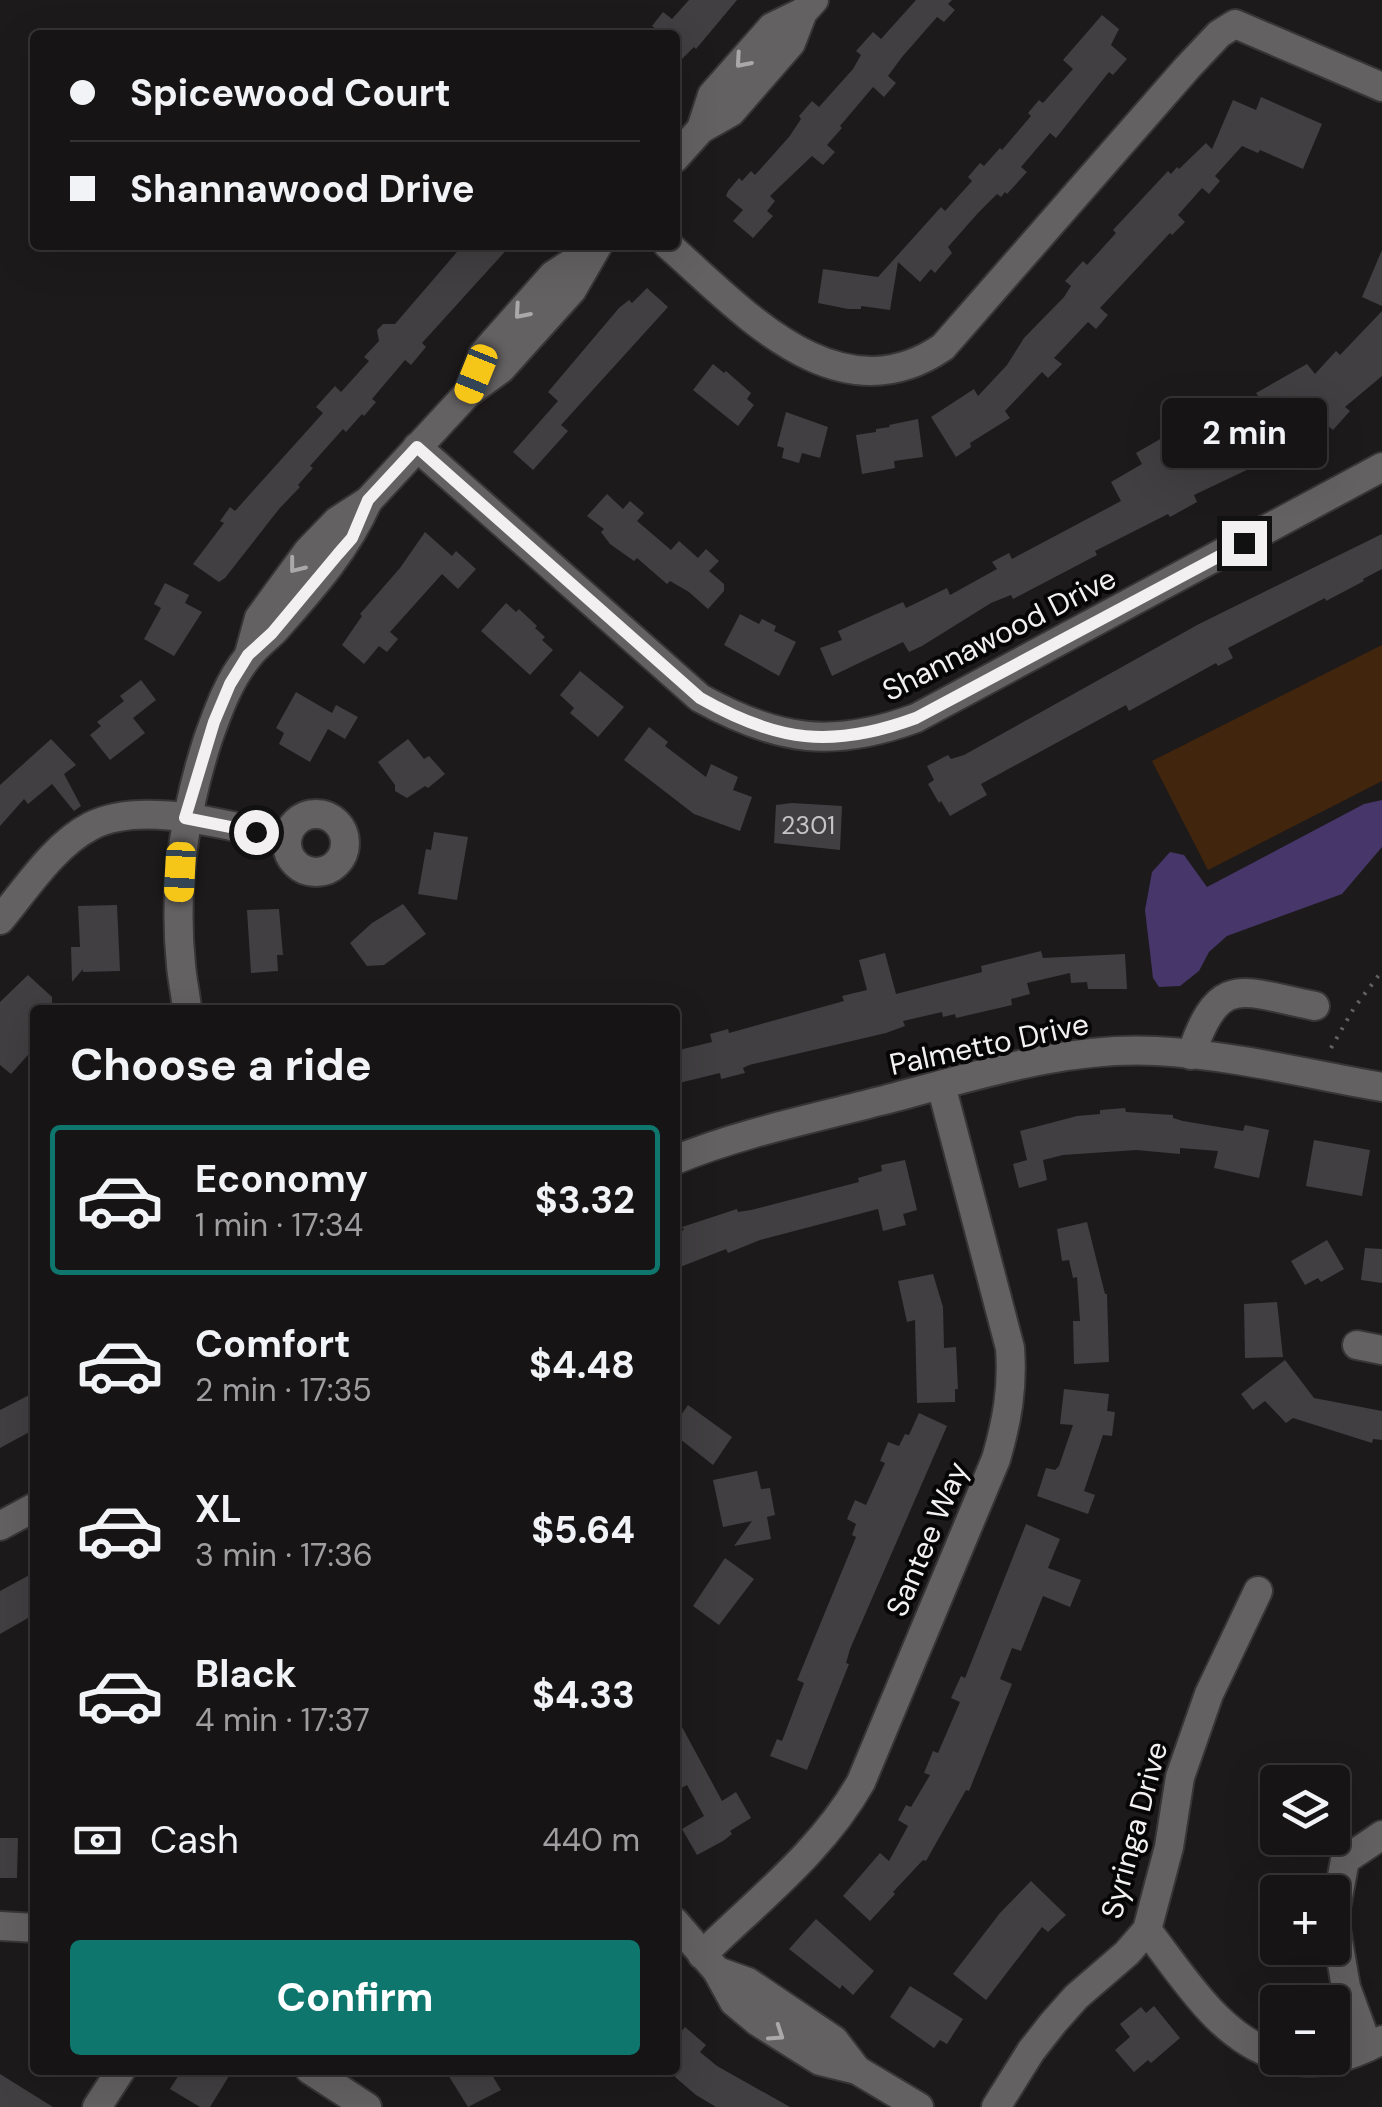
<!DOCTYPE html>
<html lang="en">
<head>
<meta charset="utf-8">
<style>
	body { margin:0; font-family:"DM Sans",sans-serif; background:#232122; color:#f1f3f6; height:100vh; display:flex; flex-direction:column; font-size:38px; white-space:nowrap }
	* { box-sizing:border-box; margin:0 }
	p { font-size:32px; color:#9e9ea0 }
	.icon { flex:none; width:55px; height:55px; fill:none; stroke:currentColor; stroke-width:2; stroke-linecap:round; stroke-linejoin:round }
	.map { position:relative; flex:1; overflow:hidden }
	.side { position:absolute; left:30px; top:1005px; width:650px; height:1070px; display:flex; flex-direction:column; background:#161414; border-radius:10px; box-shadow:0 10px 40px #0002,0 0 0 2px #353334 }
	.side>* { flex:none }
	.banner { position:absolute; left:30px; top:30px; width:650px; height:220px; border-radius:10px; box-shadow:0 10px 40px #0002,0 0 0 2px #353334; display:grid; align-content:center; height:220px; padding:0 40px; background:#161414 }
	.fabs { position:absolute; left:1260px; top:1765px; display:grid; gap:20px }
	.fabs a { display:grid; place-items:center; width:90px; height:90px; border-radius:10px; background:#161414; box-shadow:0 10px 40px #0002,0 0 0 2px #353334; font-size:50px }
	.end { position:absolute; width:45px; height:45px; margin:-22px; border:12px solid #f2f0f1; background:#111; box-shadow:0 0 0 5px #111 }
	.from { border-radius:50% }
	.bubble { position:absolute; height:70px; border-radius:10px; background:#161414; box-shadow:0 10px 40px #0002,0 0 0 2px #353334; font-size:32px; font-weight:700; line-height:70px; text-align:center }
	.car { position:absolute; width:30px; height:60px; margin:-30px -15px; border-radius:12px; box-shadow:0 0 8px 2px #0007; background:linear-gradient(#f5c518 24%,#345 0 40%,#f5c518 0 76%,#345 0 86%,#f5c518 0) }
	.banner b { display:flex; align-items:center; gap:35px; height:95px; font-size:38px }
	.banner b+b { border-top:2px solid #353334 }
	.banner i { width:25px; height:25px; background:#f1f3f6 }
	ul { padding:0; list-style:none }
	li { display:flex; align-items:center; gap:30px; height:150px; margin:0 20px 15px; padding:0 20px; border:5px solid transparent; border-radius:10px }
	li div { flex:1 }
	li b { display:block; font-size:38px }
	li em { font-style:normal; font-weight:700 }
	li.current { border-color:#0f766e }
	li>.icon { width:90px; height:90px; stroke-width:1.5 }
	h2 { padding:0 40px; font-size:45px; line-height:120px }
	.pay { display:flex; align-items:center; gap:25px; height:110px; padding:0 40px; font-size:38px }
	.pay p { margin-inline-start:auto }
	.action { display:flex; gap:20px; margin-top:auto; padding:20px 40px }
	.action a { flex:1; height:115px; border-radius:10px; background:#0f766e; color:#fff; font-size:40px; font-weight:700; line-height:115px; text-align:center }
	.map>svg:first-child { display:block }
</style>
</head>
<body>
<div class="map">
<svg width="1382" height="2107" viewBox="0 0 1382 2107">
	<rect width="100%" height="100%" fill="#1d1a1b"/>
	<path fill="#42250d" d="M1382,645V781L1208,870L1152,761Z"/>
	<path fill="#46366a" d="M1382,800V847L1342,894L1227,936L1209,952L1199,971L1180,986L1159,987L1153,978L1145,910L1152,872L1170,852L1184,855L1207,887L1364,804Z"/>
	<g fill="#413f41">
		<path d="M689,0H737L696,49L694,47L675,66V35H657L660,32L652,26L663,12L672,19Z"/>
		<path d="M916,0H952L948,4L955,10L944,22L937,17L902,57L888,76L896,83L884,97L873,87L840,126L842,128L827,145L835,152L823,165L812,156L770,196L775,201L767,211L773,216L753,238L733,221L743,210L726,196L728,191L739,178L742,181L751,171L755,175L789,137L801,119L799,116L812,101L819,107L853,69L861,55L856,51L873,32L881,39Z"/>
		<path d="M1102,15L1119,29L1111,45L1127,59L1113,75L1109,72L1056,138L1050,133L1021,167L1027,172L1007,194L1005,192L1001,197L997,194L978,213L948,247L952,253L935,273L931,269L920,282L898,262L890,310L861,306V309H848L818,303L823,269L878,277L941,207L945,211L972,181L968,177L980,163L984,166L1000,148L1002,150L1031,116L1028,113L1039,100L1043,103L1073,69L1063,60Z"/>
		<path d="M1261,97L1322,124L1303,169L1260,150L1258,153L1242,146L1215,176L1220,181L1209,194L1202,188L1178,215L1185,222L1172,235L1170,233L1100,308L1108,315L1096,329L1088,322L1054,358L1062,364L1048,378L1042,372L1005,411L1010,418L970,443L971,447L956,457L931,417L974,389L978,396L1007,365L1024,338L1064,297L1071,286L1065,281L1083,261L1087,265L1116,233L1113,230L1168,171L1171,174L1177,167L1179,169L1206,143L1212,149L1233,100L1256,110Z"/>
		<path d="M463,245H511L422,343L426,347L411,365L405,360L372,399L376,402L364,416L362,414L346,432L343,429L310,466L313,468L298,485L300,487L279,509L225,578L219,582L193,564L224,523L220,521L230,507L235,511L323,413L316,407L335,386L341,392L369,361L364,357L379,341L377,330L383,324H395Z"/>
		<path d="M1382,250V306L1362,297Z"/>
		<path d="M647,288L668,307L561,425L568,431L533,470L513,452L558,401L548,392L619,308L629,300L632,303Z"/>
		<path d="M1382,311V376L1345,407L1350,411L1333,430L1310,412L1267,444L1274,457L1194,495L1197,502L1170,517L1168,514L1095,551L1097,555L1013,599L1011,595L991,603L922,646L909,652L903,642L832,676L820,648L842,640L838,631L903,602L906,608L947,588L950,595L997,569L992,562L1009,553L1012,559L1121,501L1111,482L1142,464L1136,453L1162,438L1180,470L1225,447L1222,441L1271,415L1256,393L1307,364L1315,374L1336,351L1340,355Z"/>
		<path d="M713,364L724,373L726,371L751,393L747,399L754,405L738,426L693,390Z"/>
		<path d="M786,412L828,427L820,458L802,453L799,463L782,458L784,448L777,446Z"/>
		<path d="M918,419L923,457L894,461L895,468L862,474L856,435L876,432V429L890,427L889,425Z"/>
		<path d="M607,494L623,509L630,501L644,513L637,521L671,550L679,541L698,558L706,549L719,561L709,571L724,584V591L708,609L689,592L670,581L667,584L637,558L634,561L610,544L601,532L604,529L587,516Z"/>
		<path d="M425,532L452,556L456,551L476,569L458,589L442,574L390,632L398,639L387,652L379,646L364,664L342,645L362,616L360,614L400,568Z"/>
		<path d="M1382,534V569L1363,579L1364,581L1326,601L1325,598L1228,648L1233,658L1218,666L1216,663L1129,711L1126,705L981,784L987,795L950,816L941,801L939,803L928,784L934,780L927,766L948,755L951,759L964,755L1199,624Z"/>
		<path d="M165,583L189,595L185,603L202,612L174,656L144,639L161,608L154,604Z"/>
		<path d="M506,603L516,612L519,609L537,626L535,628L545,637L542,640L553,650L530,675L481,631Z"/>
		<path d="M740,614L759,624L762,619L776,626L774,631L796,642L779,676L724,645Z"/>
		<path d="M580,671L624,707L598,737L570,713L574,708L560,695Z"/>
		<path d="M141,680L156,700L133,718L145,733L110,760L90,735L101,726L97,722L124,701L120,696Z"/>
		<path d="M296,692L332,713L336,705L358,717L345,739L328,729L310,762L279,744L284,733L276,728Z"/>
		<path d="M649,727L668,742L665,746L706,777L711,764L738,777L733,790L752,797L740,831L694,814L624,760Z"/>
		<path d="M51,739L76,765L64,774L81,806L74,811L52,784L28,804L24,799L0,826V785Z"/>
		<path d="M408,739L424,759L429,756L445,774L428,788L425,786L407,798L395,791V785L378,762Z"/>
		<path d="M792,803L842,806L840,850L774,843L776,805Z"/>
		<path d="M434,832L468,837L457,900L418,894L426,849L431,850Z"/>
		<path d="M403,904L426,934L384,965L367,966L350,943L372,923Z"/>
		<path d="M117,905L120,971L83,972V969L72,982L71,947H80L78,906Z"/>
		<path d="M279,909L283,955H277L278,971L251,973L247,910Z"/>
		<path d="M1041,951L1043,958L1125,954L1127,989H1088L1087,982L1071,983L1070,973L1027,983L1030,994L1011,999L1012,1005L956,1018L955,1014L943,1017L942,1012L903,1021L905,1026L886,1033L749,1065L743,1068L745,1073L721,1079L720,1073L675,1084V1051L712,1042L710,1034L728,1029L729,1033L844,1001L842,996L867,990L859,960L885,953L896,994L982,972L981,966Z"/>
		<path d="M28,975L52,997V1004L47,1010H35V1047L11,1074L0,1065V1002Z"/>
		<path d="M1125,1108L1126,1112L1173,1115V1118L1183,1121L1243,1131L1245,1125L1269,1130L1259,1178L1214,1168L1218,1151L1180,1148V1154L1136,1150L1063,1155L1043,1160L1047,1180L1019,1188L1013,1164L1027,1160L1020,1131L1077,1116L1100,1114V1110Z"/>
		<path d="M1314,1140L1370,1150L1362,1196L1306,1186Z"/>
		<path d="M905,1160L917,1210L903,1214L906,1225L883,1231L878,1209L760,1240L728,1253L726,1249L675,1269V1233L684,1230L682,1227L737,1209L738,1212L751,1210L859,1182L858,1178L882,1171L881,1165Z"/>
		<path d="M1087,1222L1105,1294H1107L1109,1362L1074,1364L1073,1321H1080L1077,1277L1073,1278L1069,1260L1062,1261L1057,1229Z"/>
		<path d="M1327,1240L1344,1269L1321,1282L1318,1278L1305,1285L1291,1261Z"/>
		<path d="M1365,1248L1382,1249V1283L1361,1280Z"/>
		<path d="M933,1274L943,1307L944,1348L956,1347L958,1389H955V1402L917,1403L915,1320L907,1322L898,1281Z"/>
		<path d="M1277,1302L1283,1357L1245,1358L1244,1304Z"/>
		<path d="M1285,1360L1314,1398L1382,1411V1440L1373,1439L1372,1443L1293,1418L1286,1423L1265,1401L1253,1410L1241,1394Z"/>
		<path d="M1064,1389L1109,1394L1107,1411L1115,1412L1112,1436L1103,1435L1084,1491L1095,1495L1088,1514L1037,1496L1046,1468L1055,1470L1059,1466L1073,1425L1060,1424Z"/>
		<path d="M35,1392V1429L0,1448V1410Z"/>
		<path d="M688,1405L732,1437L713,1465L675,1435V1424Z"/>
		<path d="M919,1413L947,1426L850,1649L846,1663L849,1664L807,1770L770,1756L777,1739L782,1741L804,1683L797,1680L798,1678L856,1537L852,1535L856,1524L847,1519L855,1500L866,1505L885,1463L880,1461L888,1442L899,1446L905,1434L909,1435Z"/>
		<path d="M757,1471L761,1489L770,1488L775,1515L767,1517L771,1539L734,1546L752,1521L723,1527L713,1480Z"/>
		<path d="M1026,1524L1060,1539L1048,1568L1081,1580L1070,1607L1043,1596L1021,1651L1012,1648L1000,1679L1012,1684L969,1791L966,1790L926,1861L923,1860L893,1892L895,1894L870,1921L843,1896L880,1853L889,1861L908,1826L898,1820L906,1805L911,1807L930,1775L924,1773L933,1751L938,1753L960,1702L951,1698L961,1676L965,1678Z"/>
		<path d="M725,1558L754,1579L719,1625L693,1606Z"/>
		<path d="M35,1572V1614L0,1634V1591Z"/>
		<path d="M675,1714L722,1801L736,1792L751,1818L730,1831L732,1834L723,1841L697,1855L682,1829L704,1816L687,1785L675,1791Z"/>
		<path d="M0,1838H18L17,1878H0Z"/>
		<path d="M1031,1881L1066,1915L1048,1932L1042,1927L986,2000L953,1974L1000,1913Z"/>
		<path d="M816,1919L874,1971L853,1995L842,1985L840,1989L789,1949Z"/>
		<path d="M910,1986L963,2019L947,2044L940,2040L934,2048L890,2017Z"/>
		<path d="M1154,2006L1180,2038L1151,2063L1148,2060L1134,2072L1115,2050L1130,2037L1120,2024L1141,2007L1146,2013Z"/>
		<path d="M685,2027L706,2045L700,2052L717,2066L790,2107H716L696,2095L675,2077V2039Z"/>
		<path d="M182,2070H219L229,2076L210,2107H200L170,2089Z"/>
		<path d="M445,2070H489L501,2090L468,2107Z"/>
		<path d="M0,2074L53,2107H0Z"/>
	</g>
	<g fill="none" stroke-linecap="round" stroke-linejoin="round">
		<defs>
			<g id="minor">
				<path d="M701,129L712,95L772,27L803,12"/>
				<path d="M675,158L701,129L731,112L791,43L803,12L814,0"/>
				<path d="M668,245C741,309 837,420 943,347L1187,68L1219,34L1235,24L1382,87"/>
				<path d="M469,391L483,354L553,275L592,250"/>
				<path d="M417,447L700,698C778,741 832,749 916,718L1382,467"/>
				<path d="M249,654L259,618L308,551L337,521L368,501L468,393L501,369L572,290L598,245"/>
				<circle cx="316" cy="843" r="29"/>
				<path d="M0,920C26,889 54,845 91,826C144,799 230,827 287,838"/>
				<path d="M187,1010C186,995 182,980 181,965C173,887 184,813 208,739C218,711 229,680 248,657C255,647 266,639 275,630C311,589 346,551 368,501"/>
				<path d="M1191,1055C1219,971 1242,992 1315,1006"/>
				<path d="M675,1160C741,1133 811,1119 880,1101C970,1078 1062,1046 1156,1051C1232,1055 1308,1074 1382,1087"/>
				<path d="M1357,1345L1382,1350"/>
				<path d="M0,1526L35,1507"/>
				<path d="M675,1922L717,1971L734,2002L758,2022L820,2061L857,2070L919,2107"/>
				<path d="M0,1926L35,1928"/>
				<path d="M1147,1930C1183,1976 1219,2038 1278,2056"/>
				<path d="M702,1955C758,1900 822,1851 861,1782L996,1459C1007,1421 1013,1388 1010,1348L941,1085"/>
				<path d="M717,1971L748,1982L834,2040L857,2070"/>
				<path d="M1368,2047L1346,1987L1334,1918L1345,1860L1382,1835"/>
				<path d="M1284,2058C1320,2068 1350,2057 1382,2040"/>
				<path d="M310,2070L367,2107"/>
				<path d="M97,2107L121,2070"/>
				<path d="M996,2107L1031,2051L1053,2023L1076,1997L1127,1953L1147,1930L1169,1847L1180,1777L1209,1694L1258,1591"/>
			</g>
		</defs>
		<use href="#minor" stroke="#373535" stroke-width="32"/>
		<path stroke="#646162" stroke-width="4" stroke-dasharray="2.5 8" stroke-linecap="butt" d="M1331,1048L1354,1008L1382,971"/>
		<use href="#minor" stroke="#646162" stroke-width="28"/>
	</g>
	<defs><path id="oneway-chevron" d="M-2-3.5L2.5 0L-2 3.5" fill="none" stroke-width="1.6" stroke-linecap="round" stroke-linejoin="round" transform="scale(2.5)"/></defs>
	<g stroke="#aba8aa">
		<use href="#oneway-chevron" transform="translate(742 61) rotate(131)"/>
		<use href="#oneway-chevron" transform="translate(521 312) rotate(131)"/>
		<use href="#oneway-chevron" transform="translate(296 566) rotate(128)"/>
		<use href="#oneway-chevron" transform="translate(777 2034) rotate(34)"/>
	</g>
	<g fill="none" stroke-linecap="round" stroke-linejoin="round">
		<path stroke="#f2f0f1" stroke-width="12" d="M256,832L185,818L214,722L230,684L248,655L272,633L338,554L352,538L368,500L417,447L700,698C777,742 832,749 916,718L1244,543"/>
	</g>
	<g text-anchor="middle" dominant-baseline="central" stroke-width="8" stroke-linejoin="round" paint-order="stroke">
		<g font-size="25" fill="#c6c4c5">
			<text x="808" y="825">2301</text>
		</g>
		<g font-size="30" fill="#f2f0f1" stroke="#070606">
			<text transform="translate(999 634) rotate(-27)">Shannawood Drive</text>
			<text transform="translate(989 1044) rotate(-12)">Palmetto Drive</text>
			<text transform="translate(927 1539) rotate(-67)">Santee Way</text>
			<text transform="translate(1134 1830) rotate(-75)">Syringa Drive</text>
		</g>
	</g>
</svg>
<div class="fabs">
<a><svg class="icon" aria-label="layers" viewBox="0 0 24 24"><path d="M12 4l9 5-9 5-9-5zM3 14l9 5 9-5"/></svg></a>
<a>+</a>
<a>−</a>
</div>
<i class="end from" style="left:256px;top:832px"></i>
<i class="end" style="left:1244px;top:543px"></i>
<div class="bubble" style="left:1162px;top:398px;width:165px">2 min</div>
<i class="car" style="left:476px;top:374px;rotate:202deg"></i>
<i class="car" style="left:180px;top:872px;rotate:183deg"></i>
<div class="banner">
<b><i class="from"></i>Spicewood Court</b>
<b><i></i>Shannawood Drive</b>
</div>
<section class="side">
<h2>Choose a ride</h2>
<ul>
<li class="current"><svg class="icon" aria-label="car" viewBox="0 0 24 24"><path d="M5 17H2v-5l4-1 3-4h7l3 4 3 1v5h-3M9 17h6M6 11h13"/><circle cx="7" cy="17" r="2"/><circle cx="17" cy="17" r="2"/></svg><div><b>Economy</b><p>1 min · 17:34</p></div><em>$3.32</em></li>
<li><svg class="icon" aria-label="car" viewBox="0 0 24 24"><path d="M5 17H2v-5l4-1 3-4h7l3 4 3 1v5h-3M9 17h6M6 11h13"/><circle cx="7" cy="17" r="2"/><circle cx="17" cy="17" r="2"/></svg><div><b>Comfort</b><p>2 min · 17:35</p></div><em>$4.48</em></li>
<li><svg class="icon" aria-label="car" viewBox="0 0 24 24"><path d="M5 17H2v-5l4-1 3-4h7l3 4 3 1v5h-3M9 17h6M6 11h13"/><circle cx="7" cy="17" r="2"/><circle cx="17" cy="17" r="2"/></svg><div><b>XL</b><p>3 min · 17:36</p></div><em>$5.64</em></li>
<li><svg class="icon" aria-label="car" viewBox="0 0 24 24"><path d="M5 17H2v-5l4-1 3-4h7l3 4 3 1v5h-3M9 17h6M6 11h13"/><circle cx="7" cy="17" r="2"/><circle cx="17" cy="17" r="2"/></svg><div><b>Black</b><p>4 min · 17:37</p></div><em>$4.33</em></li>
</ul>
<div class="pay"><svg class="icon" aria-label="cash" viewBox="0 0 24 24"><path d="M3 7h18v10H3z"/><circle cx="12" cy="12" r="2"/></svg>Cash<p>440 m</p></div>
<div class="action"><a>Confirm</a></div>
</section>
</div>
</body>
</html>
